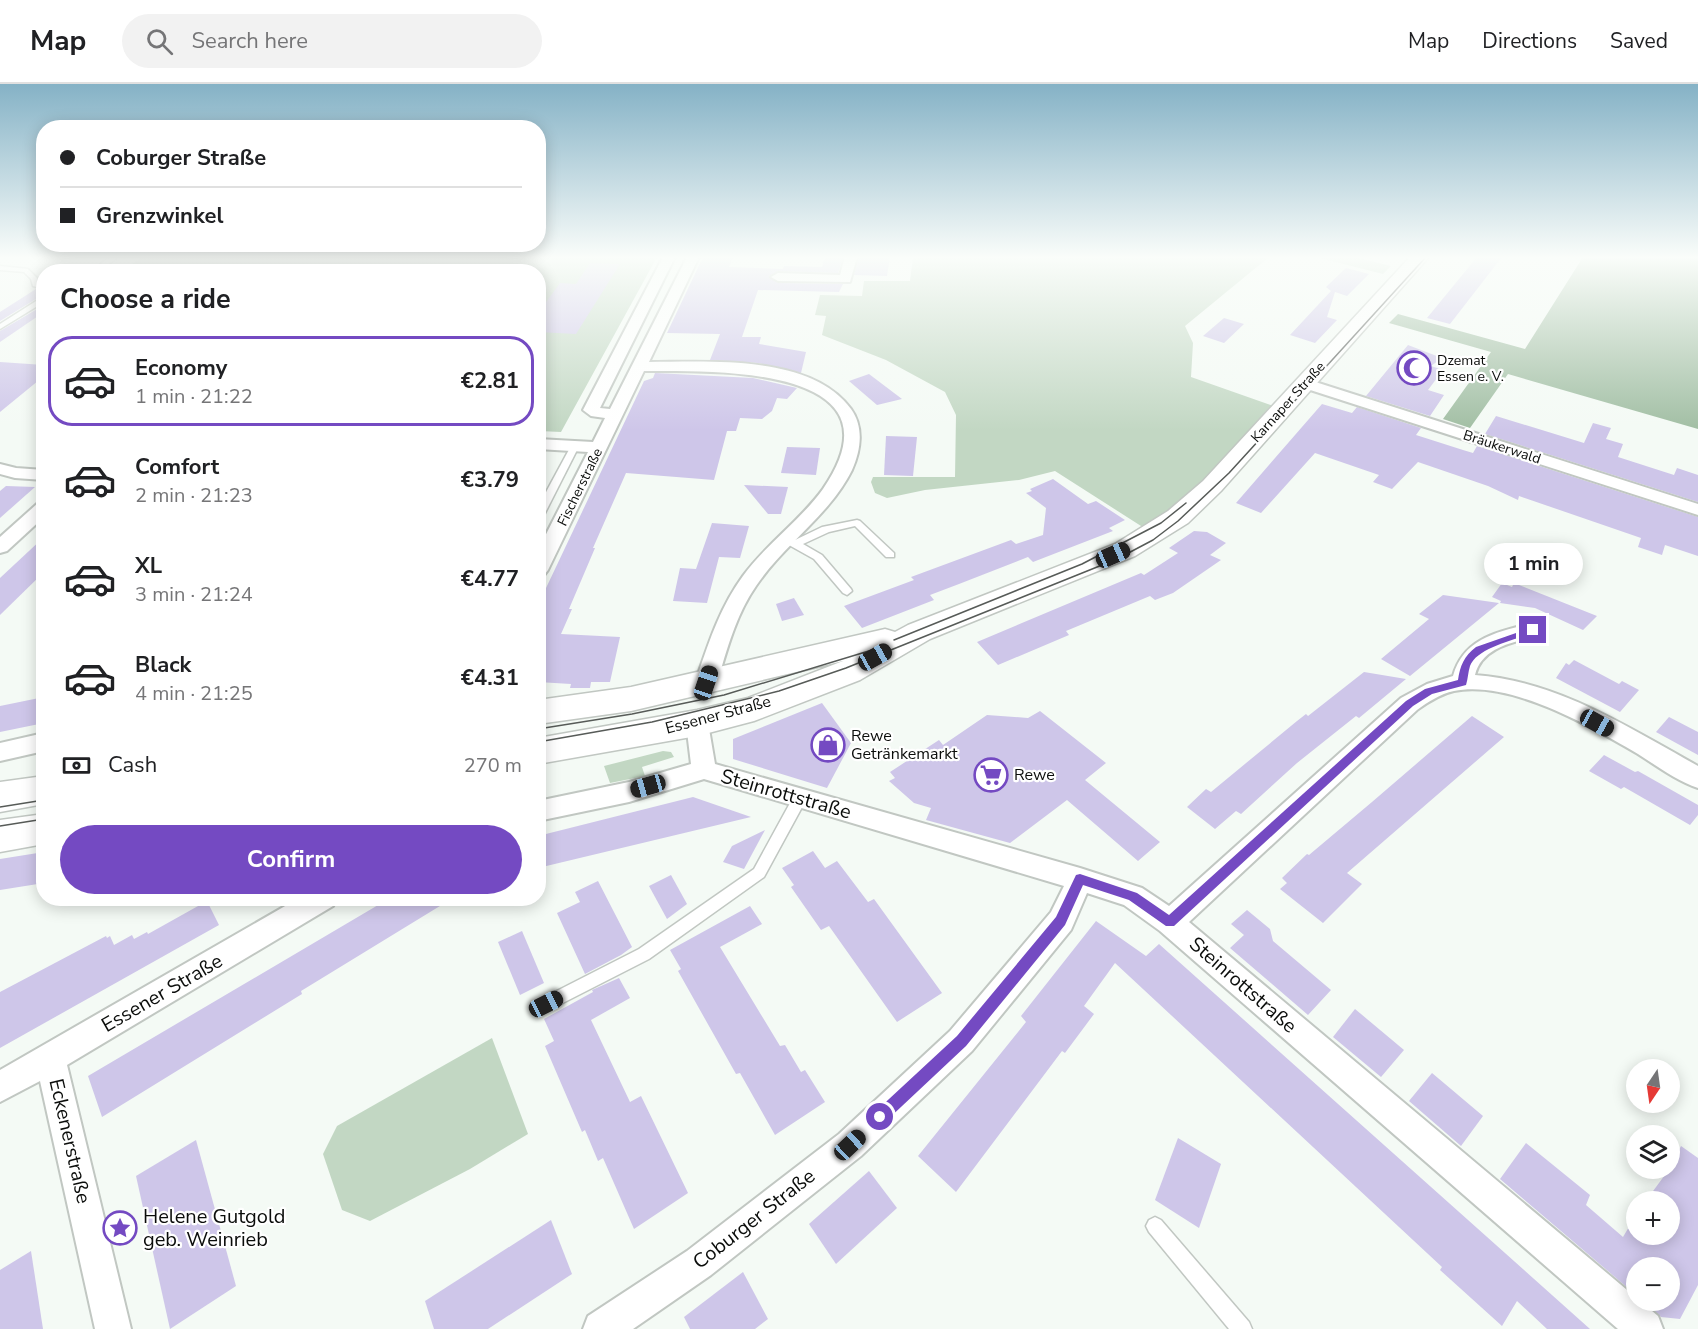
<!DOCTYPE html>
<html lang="en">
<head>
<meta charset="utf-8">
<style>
	body { margin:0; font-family:"Nunito Sans",sans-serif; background:#f2f2f2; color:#202124; height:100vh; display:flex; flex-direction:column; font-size:22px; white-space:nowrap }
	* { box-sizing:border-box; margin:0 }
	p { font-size:20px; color:#757577 }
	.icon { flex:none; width:33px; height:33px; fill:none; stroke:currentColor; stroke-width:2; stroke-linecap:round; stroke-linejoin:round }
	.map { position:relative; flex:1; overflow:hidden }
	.drawer { position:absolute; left:36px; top:180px; width:510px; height:642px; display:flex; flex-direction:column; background:#fff; border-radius:24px; box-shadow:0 3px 15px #0003 }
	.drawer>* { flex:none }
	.top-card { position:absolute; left:36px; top:36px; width:510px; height:132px; border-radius:24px; box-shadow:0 3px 15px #0003; display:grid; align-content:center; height:132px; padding:0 24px; background:#fff }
	.needle { width:39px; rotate:193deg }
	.fabs { position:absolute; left:1626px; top:975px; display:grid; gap:12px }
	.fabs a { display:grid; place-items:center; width:54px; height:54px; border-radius:50%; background:#fff; box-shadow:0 3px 15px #0003; font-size:30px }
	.end { position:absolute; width:27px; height:27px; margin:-14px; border:8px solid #744ac2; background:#fff; box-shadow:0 0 0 3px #fff }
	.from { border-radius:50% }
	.bubble { position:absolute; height:42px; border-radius:21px; background:#fff; box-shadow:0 3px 15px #0003; font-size:20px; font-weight:700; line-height:42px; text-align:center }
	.car { position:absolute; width:18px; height:36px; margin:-18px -9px; border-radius:8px; box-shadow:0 0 4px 2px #0007; background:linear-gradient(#222 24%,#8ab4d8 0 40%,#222 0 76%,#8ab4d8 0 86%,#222 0) }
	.top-card b { display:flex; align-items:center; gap:21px; height:57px; font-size:22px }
	.top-card b+b { border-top:2px solid #e0e0e0 }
	.top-card i { width:15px; height:15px; background:#202124 }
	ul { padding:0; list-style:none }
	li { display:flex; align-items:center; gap:18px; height:90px; margin:0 12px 9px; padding:0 12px; border:3px solid transparent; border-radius:24px }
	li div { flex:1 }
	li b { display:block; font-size:22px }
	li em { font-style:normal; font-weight:700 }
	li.selected { border-color:#744ac2 }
	li>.icon { width:54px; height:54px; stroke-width:1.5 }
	h2 { padding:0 24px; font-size:27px; line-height:72px }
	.pay { display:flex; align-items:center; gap:15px; height:66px; padding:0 24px; font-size:22px }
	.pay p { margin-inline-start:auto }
	.action { display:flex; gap:12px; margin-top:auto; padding:12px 24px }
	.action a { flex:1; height:69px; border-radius:36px; background:#744ac2; color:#fff; font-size:24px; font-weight:700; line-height:69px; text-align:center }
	header { display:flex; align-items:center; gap:36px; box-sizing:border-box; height:84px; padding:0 30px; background:#fff; border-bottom:2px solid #e0e0e0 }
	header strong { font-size:28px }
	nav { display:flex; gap:33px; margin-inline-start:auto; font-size:21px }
	.search { width:420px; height:54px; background:#f2f2f2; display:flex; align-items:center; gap:15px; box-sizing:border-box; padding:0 21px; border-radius:33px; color:#757577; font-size:22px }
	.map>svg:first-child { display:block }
</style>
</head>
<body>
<header>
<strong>Map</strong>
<div class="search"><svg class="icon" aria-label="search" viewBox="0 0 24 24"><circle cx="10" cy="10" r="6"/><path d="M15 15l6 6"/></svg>Search here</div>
<nav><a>Map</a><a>Directions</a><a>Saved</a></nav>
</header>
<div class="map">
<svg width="1698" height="1245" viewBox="0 0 1698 1245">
	<rect width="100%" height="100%" fill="#f4faf5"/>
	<g fill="#c2d7c3">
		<path d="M142,173H657L561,348L539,347L538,188H121Z"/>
		<path d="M913,173H1269L1185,242L1193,259L1191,293L1282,325L1152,449L1055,387L1019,396L925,406L887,414L875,409L871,398L873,393H955L956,331L945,308L886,276L822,251L826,232L815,231L820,211L862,212L864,197H910Z"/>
		<path d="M1316,173H1354L1391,182L1383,190Z"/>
		<path d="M663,667L671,668L674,673L642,683L645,692L610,699L604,682Z"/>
		<path d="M492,954L528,1050L470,1085L370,1137L342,1126L323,1070L337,1042Z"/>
	</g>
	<path fill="#a1bea3" d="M1583,173H1698V345L1508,290L1470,344L1443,335L1491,268L1389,239L1398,230L1525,265Z"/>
	<g fill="#cec6e9">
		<path d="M703,173H733L729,183L783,185L784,182L822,183L825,173H843L838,189L778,187L769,192L778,199L843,200L839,208L758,206L742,253H761L759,260L806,268L801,289L758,279L710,276L720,250L667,249Z"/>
		<path d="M859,173H890L887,192L854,191Z"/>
		<path d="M1477,173H1502L1450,240L1427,234Z"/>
		<path d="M590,179L620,180L576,250L538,248V229L560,199L576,200Z"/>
		<path d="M1346,184L1369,190L1347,212L1335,208L1327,233L1337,236L1315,259L1290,251L1331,207L1326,203Z"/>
		<path d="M36,205L44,207V210L0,237V228Z"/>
		<path d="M44,221V228L0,258V247Z"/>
		<path d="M1224,234L1244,240L1224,259L1203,252Z"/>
		<path d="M1408,261L1442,274L1431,282L1443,286L1428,306L1444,311L1430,332L1366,312Z"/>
		<path d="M0,278L44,281V292L0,328Z"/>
		<path d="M655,289L753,294L797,304L787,315L777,314L772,327L762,335L740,334L736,347H727L714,396L626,389L593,464H595L569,525H572L561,550L620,553L610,598H591L590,604H570L571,600L538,598V521L644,297L653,294Z"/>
		<path d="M869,290L902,315L877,321L849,297Z"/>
		<path d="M1322,320L1352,329L1357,323L1421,344L1416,351L1463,366L1473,369L1477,362L1698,433V472L1665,461L1662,471L1638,463L1641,454L1519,412L1518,416L1488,402L1418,378L1392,405L1373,398L1379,391L1315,369L1261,429L1236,419Z"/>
		<path d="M1496,332L1584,359L1593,339L1611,344L1606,355L1623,360L1618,373L1674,391L1677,384L1698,391V418L1485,350Z"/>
		<path d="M886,352L917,353L913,392L884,391Z"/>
		<path d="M787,363L820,364L816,391L781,389Z"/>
		<path d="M1053,395L1088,420L1096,417L1125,436L1109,444L1113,447L1033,478L1028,473L959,500L930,511L934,516L862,544L844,522L914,496L911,493L1011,456L1016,460L1043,451L1046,424L1026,409L1032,407L1030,405Z"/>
		<path d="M744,401L788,403L781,430H768Z"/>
		<path d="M6,402L35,403L0,434V407Z"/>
		<path d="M712,439L749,442L740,474L719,473L707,519L673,517L680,484L696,485Z"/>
		<path d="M1194,447L1207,448L1226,459L1210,471L1221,476L1173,509L1155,516L1150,512L1066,547L1069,551L998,581L977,558L1141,489L1144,491L1178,469L1169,464Z"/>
		<path d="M44,453V488L0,531V494Z"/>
		<path d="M1502,499L1512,503L1514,499L1597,532L1583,546L1535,524L1500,519L1501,517L1492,513Z"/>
		<path d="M1443,511L1499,519L1410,592L1381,575L1429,535L1419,530Z"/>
		<path d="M794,514L804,531L782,537L776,520Z"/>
		<path d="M1574,576L1619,600L1622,597L1639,606L1620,628L1556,594L1566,579L1569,581Z"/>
		<path d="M1364,588L1406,595L1359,634L1356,632L1297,679L1241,730L1236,727L1215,745L1187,723L1206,705L1211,708L1297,637L1306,630L1308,632Z"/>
		<path d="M44,613V639L0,648V622Z"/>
		<path d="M822,619L851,659L827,704L733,675V655Z"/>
		<path d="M1040,627L1106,679L1085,696L1160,758L1138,777L1067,716L1010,759L926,736L931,724L914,719L889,697L895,694L890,688L939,656L943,661L987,631L1028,634Z"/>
		<path d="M1472,632L1504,653L1347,789L1362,800L1323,839L1280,805L1287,799L1282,794L1307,770L1309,771L1372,718Z"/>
		<path d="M1669,633L1698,648V671L1656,648Z"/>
		<path d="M1604,671L1635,688L1638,687L1698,721V731L1690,741L1624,703L1621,705L1589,687Z"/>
		<path d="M693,713L751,733L538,784V752Z"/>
		<path d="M765,746L744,785L723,778L732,762Z"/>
		<path d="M813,767L825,784L837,777L868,818L874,815L942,909L897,938L829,842L821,846L791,803L794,801L782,784Z"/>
		<path d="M44,768V799L0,806V775Z"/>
		<path d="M671,791L687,820L667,835L649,802Z"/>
		<path d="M598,797L632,863L621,871L585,890L557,829L580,818L575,808Z"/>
		<path d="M390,814H453L319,896L301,907L302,910L102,1033L88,992Z"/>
		<path d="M207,817L219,841L0,964V908L106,852L107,854L110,852L114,861L132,851L134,855L147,848L148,850Z"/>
		<path d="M750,822L762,840L720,863L780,962L785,961L801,988L805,986L825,1018L775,1051L740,989L736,990L678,887L681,885L670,866Z"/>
		<path d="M1247,826L1270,845L1273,857L1331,906L1308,931L1230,864L1244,851L1231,840Z"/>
		<path d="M1096,837L1146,872L1159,860L1590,1245H1547L1517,1217L1502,1242L1440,1186L1442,1183L1115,879L1084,922L1094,930L1065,969L1062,967L956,1108L918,1072L1026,938L1021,932Z"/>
		<path d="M522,847L544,899L520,911L498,858Z"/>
		<path d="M619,894L630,914L591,936L630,1018L641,1012L688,1109L634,1145L603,1074L598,1077L585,1046L582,1048L545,962L554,957L544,935L593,908L592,906Z"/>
		<path d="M1355,925L1404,966L1381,993L1333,953Z"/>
		<path d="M1432,989L1483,1032L1461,1062L1409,1017Z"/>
		<path d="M1178,1054L1221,1080L1199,1144L1155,1116Z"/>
		<path d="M196,1056L236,1202L170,1245L136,1092Z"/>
		<path d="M1526,1059L1590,1111L1586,1121L1623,1153L1636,1131V1150H1670V1118H1645L1670,1084L1681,1062L1698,1074V1201L1680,1235L1661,1233L1643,1216H1670V1184H1636V1211L1500,1095Z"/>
		<path d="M869,1087L897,1124L836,1180L809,1140Z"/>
		<path d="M551,1136L572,1190L488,1245H434L425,1217Z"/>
		<path d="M31,1167L43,1245H0V1186Z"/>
		<path d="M743,1188L768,1235L755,1245H690L684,1233Z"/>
	</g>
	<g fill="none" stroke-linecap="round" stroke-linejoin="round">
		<defs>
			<g id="service">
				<path d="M110,173H118L98,188H90Z"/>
				<path d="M0,182L28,185L37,194L38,200L44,201V205L33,202L31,195L24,188L0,186Z"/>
				<path d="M44,212V218L0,245V240Z"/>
				<path d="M575,359L579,362L543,433L538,436V423L571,362Z"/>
				<path d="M857,436L860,437L894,469V473H886L855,442L829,448L803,460L822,471L851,505L852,507L847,511L843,509L814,475L780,456L785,453L795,456L822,443Z"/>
				<path d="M800,709L805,710L807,714L764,793L649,875L551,925L546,927L541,925L538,920L541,915L639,865L754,785L795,710Z"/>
				<path d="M1155,1133L1161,1136L1249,1238L1252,1245H1229L1149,1148L1146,1142L1149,1136Z"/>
			</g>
			<g id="minor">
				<path d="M663,173H675L600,324L610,325L687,173H699L649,278C709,278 811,270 851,325C864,343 861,366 852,386C829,432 784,460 756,502C736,531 727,565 717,599L714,605L706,607L698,605L695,599C708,561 719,525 743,492C766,460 800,437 823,405C908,281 714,287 644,287L548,486L545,490L538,492V466L588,368L538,365V355L593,358L605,334L591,332L583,326Z"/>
				<path d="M845,173H857L850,198L778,197L771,193L778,189L840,191Z"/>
				<path d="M1306,295L1698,420V431L1301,303L1298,300L1301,297Z"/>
				<path d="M0,380L16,384L44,386V396L15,394L0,390Z"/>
				<path d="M44,418V433L7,467L0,469V453L38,419Z"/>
				<path d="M1533,539L1540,541L1543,546L1540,551C1516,558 1482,562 1475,591C1557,597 1628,643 1698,682V704C1677,697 1657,682 1638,670C1590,642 1511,596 1454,607C1440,610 1428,618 1417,626L1189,838L1658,1232L1663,1245H1618L1160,847L1124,821L1087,809L1071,846L972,967L861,1072L711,1191L633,1245H583L588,1232L687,1167L839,1050L950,947L1051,828L1064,802L704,695L629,718L538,737V717L629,698L691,680L686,639L689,633L697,630L705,633L708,639L715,680L1080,784L1142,804L1169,822L1401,614L1427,600L1453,592C1464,553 1499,548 1533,539Z"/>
				<path d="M44,649V667L0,677V659Z"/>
				<path d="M299,814H337L333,822L67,981L131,1245H95L40,997L0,1018V986Z"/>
			</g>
			<g id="secondary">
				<path d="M1410,173H1429L1221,407L1188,439L1135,472L930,555L860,596L754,637L697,652L538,680V654L697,626L748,614L843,577L631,627L538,640V616L631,603L885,545L895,548L908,541L1115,460L1168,427L1203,397Z"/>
				<path d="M44,692V720L0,728V698Z"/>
				<path d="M44,730V760L0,768V736Z"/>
			</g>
		</defs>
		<use href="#service" stroke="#c1c7c2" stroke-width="3"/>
		<use href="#minor" stroke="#c1c7c2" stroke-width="4"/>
		<use href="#secondary" stroke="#c1c7c2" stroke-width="3"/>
		<use href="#service" fill="#fff" fill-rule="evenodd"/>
		<use href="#minor" fill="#fff" fill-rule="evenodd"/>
		<use href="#secondary" fill="#fff" fill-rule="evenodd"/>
		<g stroke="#575b58" stroke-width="1.5">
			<path d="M894,556L1082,480L1161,439L1186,419"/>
			<path d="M538,645L632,630L724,611L872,566"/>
			<path d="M538,658L652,638L779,607L846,584L1117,475L1153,456L1178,437L1229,389L1426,173"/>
			<path d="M0,723L44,716"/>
			<path d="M0,742L44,735"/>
		</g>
	</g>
	<linearGradient id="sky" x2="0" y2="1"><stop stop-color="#85b2c6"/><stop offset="0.5" stop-color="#fafdfa"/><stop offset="1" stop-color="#fafdfa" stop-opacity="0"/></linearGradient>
	<rect width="1698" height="347" fill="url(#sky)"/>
	<path fill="#744ac2" d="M1533,543L1536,544V548C1518,555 1477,563 1470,582C1468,588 1468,595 1466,601L1432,610L1413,622L1174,842H1166L1129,816L1083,801L1065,841L966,962L885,1038L880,1040L875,1038L873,1033L875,1028L957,952L1056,833L1076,791L1080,790L1137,809L1169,831L1406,617L1425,605L1458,596C1460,582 1464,572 1476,563Z"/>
	<defs>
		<symbol id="mosque-ring" viewBox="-11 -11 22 22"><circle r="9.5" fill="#fff" stroke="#744ac2" stroke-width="1.5"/><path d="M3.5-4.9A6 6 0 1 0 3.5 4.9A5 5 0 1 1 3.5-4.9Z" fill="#744ac2"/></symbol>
		<symbol id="shop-ring" viewBox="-11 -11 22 22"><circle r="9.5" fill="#fff" stroke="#744ac2" stroke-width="1.5"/><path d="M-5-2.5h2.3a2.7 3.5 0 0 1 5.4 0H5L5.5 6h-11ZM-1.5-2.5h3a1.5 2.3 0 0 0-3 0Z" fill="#744ac2"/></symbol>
		<symbol id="supermarket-ring" viewBox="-11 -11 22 22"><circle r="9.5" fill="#fff" stroke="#744ac2" stroke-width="1.5"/><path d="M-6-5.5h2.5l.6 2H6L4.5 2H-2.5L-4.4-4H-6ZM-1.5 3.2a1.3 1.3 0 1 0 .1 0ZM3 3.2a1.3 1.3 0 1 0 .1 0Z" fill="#744ac2"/></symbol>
		<symbol id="sight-ring" viewBox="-11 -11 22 22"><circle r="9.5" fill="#fff" stroke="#744ac2" stroke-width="1.5"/><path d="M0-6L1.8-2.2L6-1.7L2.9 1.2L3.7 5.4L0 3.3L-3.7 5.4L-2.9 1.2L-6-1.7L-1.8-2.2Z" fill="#744ac2"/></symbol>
	</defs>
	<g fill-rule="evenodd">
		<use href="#mosque-ring" x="1395" y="265" width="38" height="38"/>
		<use href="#shop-ring" x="809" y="642" width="38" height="38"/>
		<use href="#supermarket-ring" x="972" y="672" width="38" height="38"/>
		<use href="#sight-ring" x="101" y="1125" width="38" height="38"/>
	</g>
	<g text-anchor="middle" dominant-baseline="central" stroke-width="4.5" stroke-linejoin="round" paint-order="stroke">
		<g font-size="14" fill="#0b0d0b" stroke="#fff" text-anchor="start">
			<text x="1437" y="276">Dzemat<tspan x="1437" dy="16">Essen e. V.</tspan></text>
		</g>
		<g font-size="14" fill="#0b0d0b" stroke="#fff">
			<text transform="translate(1288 318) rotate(-48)">Karnaper Straße</text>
			<text transform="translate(1502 363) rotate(18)">Bräukerwald</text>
			<text transform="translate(580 403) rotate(-64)">Fischerstraße</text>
		</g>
		<g font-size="16" fill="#0b0d0b" stroke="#fff">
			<text transform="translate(718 631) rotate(-15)">Essener Straße</text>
		</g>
		<g font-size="16" fill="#0b0d0b" stroke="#fff" text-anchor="start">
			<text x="851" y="652">Rewe<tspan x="851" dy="18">Getränkemarkt</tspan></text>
			<text x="1014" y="691">Rewe</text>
		</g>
		<g font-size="20" fill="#0b0d0b" stroke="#fff">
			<text transform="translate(786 710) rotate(16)">Steinrottstraße</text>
			<text transform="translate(1243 901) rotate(41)">Steinrottstraße</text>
			<text transform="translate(162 909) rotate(-30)">Essener Straße</text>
			<text transform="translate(70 1057) rotate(77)">Eckenerstraße</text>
			<text transform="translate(754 1135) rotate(-38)">Coburger Straße</text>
		</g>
		<g font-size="20" fill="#0b0d0b" stroke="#fff" text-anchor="start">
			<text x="143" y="1132">Helene Gutgold<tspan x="143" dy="23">geb. Weinrieb</tspan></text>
		</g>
	</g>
</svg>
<div class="fabs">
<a><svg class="needle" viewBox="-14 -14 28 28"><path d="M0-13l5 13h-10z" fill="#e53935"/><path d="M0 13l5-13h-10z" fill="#757577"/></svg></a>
<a><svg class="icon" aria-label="layers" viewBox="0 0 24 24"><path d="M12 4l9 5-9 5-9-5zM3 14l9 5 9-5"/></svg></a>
<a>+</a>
<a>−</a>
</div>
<i class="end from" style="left:880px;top:1033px"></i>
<i class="end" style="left:1533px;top:546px"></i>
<div class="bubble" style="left:1484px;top:459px;width:99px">1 min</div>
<i class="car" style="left:1113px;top:471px;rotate:66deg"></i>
<i class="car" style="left:875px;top:573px;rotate:61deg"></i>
<i class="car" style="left:706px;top:599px;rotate:19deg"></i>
<i class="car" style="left:1597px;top:639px;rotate:119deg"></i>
<i class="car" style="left:648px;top:702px;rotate:254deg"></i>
<i class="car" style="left:546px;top:920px;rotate:63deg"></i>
<i class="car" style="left:850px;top:1061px;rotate:47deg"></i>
<div class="top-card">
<b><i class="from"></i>Coburger Straße</b>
<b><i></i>Grenzwinkel</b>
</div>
<section class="drawer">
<h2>Choose a ride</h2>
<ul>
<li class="selected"><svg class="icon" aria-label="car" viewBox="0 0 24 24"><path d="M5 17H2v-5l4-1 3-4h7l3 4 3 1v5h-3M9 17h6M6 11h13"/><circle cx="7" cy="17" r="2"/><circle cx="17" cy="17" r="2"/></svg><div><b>Economy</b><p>1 min · 21:22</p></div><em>€2.81</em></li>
<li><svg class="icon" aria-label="car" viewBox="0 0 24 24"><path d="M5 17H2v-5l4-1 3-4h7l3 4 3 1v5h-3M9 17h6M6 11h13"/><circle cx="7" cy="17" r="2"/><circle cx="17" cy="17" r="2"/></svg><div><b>Comfort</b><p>2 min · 21:23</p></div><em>€3.79</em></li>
<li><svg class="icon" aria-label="car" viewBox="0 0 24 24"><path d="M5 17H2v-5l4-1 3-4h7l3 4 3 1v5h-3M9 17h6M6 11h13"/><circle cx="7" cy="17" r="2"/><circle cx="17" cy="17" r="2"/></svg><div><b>XL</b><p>3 min · 21:24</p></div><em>€4.77</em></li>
<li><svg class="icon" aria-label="car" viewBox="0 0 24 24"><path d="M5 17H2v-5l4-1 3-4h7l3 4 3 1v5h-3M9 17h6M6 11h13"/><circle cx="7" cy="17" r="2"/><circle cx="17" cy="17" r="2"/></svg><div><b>Black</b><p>4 min · 21:25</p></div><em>€4.31</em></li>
</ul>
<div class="pay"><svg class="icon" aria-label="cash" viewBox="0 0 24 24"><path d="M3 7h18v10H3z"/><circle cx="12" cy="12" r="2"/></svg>Cash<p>270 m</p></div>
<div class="action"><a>Confirm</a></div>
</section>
</div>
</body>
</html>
